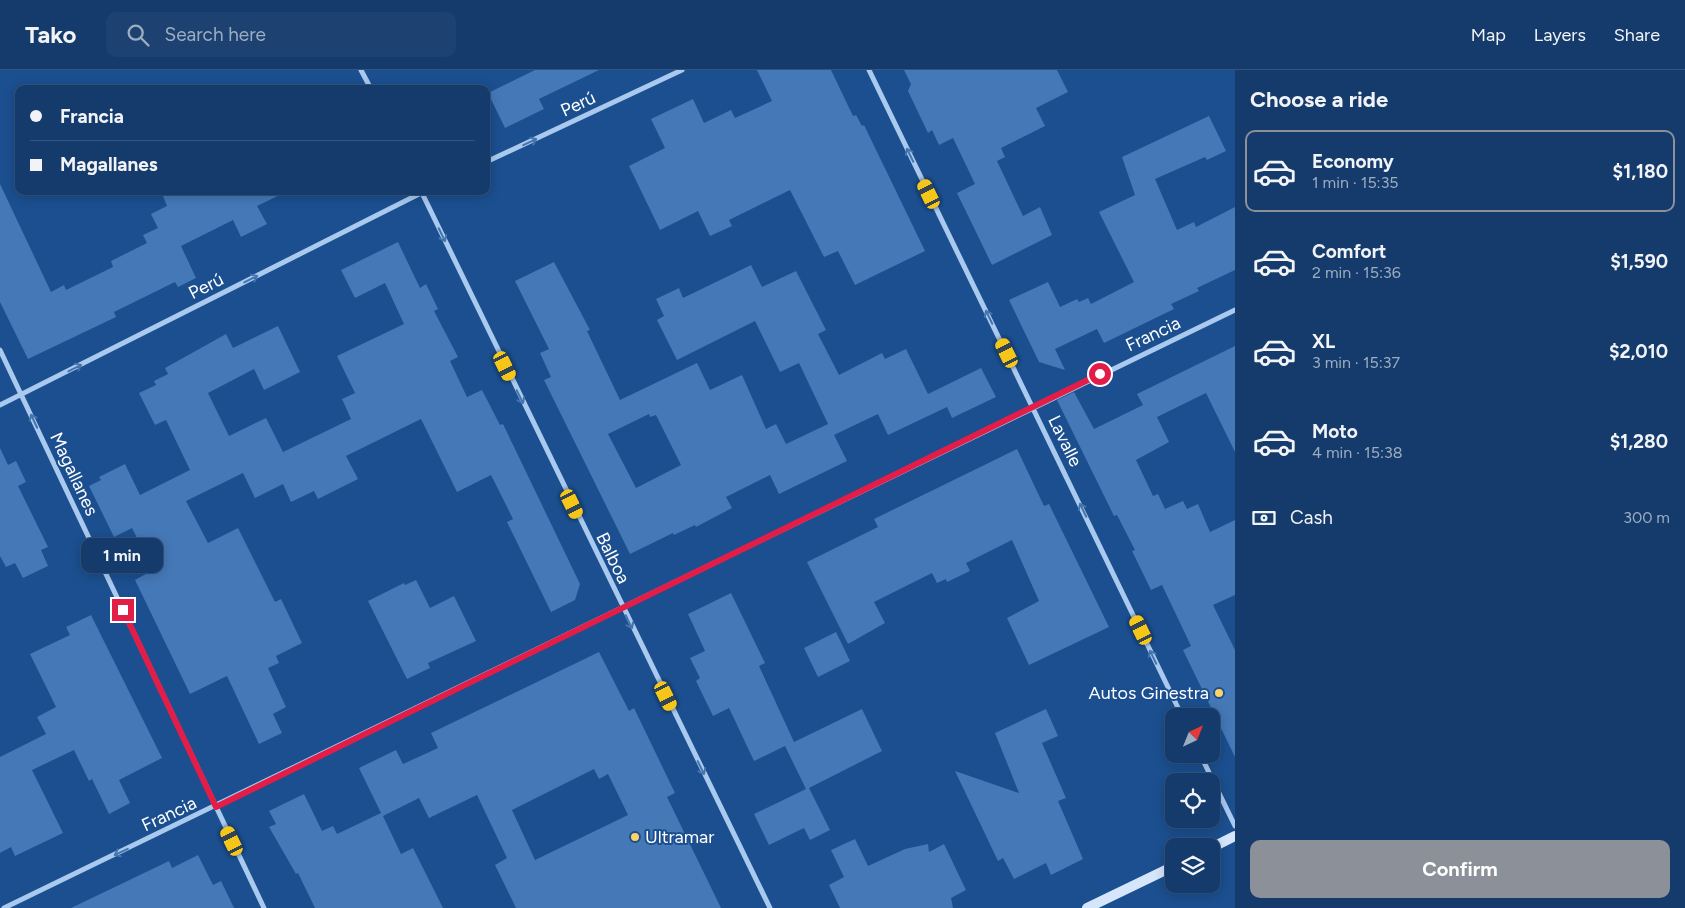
<!DOCTYPE html>
<html lang="en">
<head>
<meta charset="utf-8">
<style>
	body { margin:0; font-family:Figtree,sans-serif; background:#1d4271; color:#f1f3f6; height:100vh; display:flex; flex-direction:column; font-size:19px; white-space:nowrap }
	* { box-sizing:border-box; margin:0 }
	p { font-size:16px; color:#9dadc1 }
	.icon { flex:none; width:28px; height:28px; fill:none; stroke:currentColor; stroke-width:2; stroke-linecap:round; stroke-linejoin:round }
	.map { position:relative; flex:1; overflow:hidden }
	.panel { display:flex; flex-direction:column; background:#143b6b; width:450px }
	.panel>* { flex:none }
	.banner { position:absolute; left:15px; top:15px; width:475px; height:110px; border-radius:10px; box-shadow:0 2px 12px #0003,0 0 0 1px #33557e; display:grid; align-content:center; height:110px; padding:0 15px; background:#143b6b }
	.needle { width:32px; rotate:43deg }
	.controls { position:absolute; left:1165px; top:638px; display:grid; gap:10px }
	.controls a { display:grid; place-items:center; width:55px; height:55px; border-radius:10px; background:#143b6b; box-shadow:0 2px 12px #0003,0 0 0 1px #33557e; font-size:25px }
	.end { position:absolute; width:22px; height:22px; margin:-11px; border:6px solid #e11d48; background:#fff; box-shadow:0 0 0 2px #fff }
	.from { border-radius:50% }
	.bubble { position:absolute; height:35px; border-radius:10px; background:#143b6b; box-shadow:0 2px 12px #0003,0 0 0 1px #33557e; font-size:16px; font-weight:700; line-height:35px; text-align:center }
	.car { position:absolute; width:15px; height:30px; margin:-15px -8px; border-radius:6px; box-shadow:0 0 4px 1px #0007; background:linear-gradient(#f5c518 24%,#345 0 40%,#f5c518 0 76%,#345 0 86%,#f5c518 0) }
	.banner b { display:flex; align-items:center; gap:18px; height:48px; font-size:19px }
	.banner b+b { border-top:1px solid #33557e }
	.banner i { width:12px; height:12px; background:#f1f3f6 }
	ul { padding:0; list-style:none }
	li { display:flex; align-items:center; gap:15px; height:82px; margin:0 10px 8px; padding:0 5px; border:2px solid transparent; border-radius:10px }
	li div { flex:1 }
	li b { display:block; font-size:19px }
	li em { font-style:normal; font-weight:700 }
	li.current { border-color:#8c9099 }
	li>.icon { width:45px; height:45px; stroke-width:1.5 }
	h2 { padding:0 15px; font-size:22px; line-height:60px }
	.pay { display:flex; align-items:center; gap:12px; height:55px; padding:0 15px; font-size:19px }
	.pay p { margin-inline-start:auto }
	.primary-button { display:flex; gap:10px; margin-top:auto; padding:10px 15px }
	.primary-button a { flex:1; height:58px; border-radius:10px; background:#8c9099; color:#fff; font-size:20px; font-weight:700; line-height:58px; text-align:center }
	header { display:flex; align-items:center; gap:30px; box-sizing:border-box; height:70px; padding:0 25px; background:#143b6b; border-bottom:1px solid #33557e }
	header strong { font-size:24px }
	nav { display:flex; gap:28px; margin-inline-start:auto; font-size:18px }
	.search { width:350px; height:45px; background:#1d4271; display:flex; align-items:center; gap:12px; box-sizing:border-box; padding:0 18px; border-radius:10px; color:#9dadc1; font-size:19px }
	main { display:flex; flex:1; min-height:0 }
	.map>svg:first-child { display:block }
</style>
</head>
<body>
<header>
<strong>Tako</strong>
<div class="search"><svg class="icon" aria-label="search" viewBox="0 0 24 24"><circle cx="10" cy="10" r="6"/><path d="M15 15l6 6"/></svg>Search here</div>
<nav><a>Map</a><a>Layers</a><a>Share</a></nav>
</header>
<main>
<div class="map">
<svg width="1235" height="838" viewBox="0 0 1235 838">
	<rect width="100%" height="100%" fill="#1b4f8f"/>
	<g fill="#4478b7" fill-rule="evenodd">
		<path d="M535,0H599L539,29L544,39L505,58L488,23Z"/>
		<path d="M757,0H831L853,46L856,45L862,56L864,55L925,181L855,215L838,181L824,187L790,120L729,150L732,156L710,166L698,141L660,160L629,96L665,78L651,49L693,29L704,53L731,40L735,48L772,31Z"/>
		<path d="M904,0H1057L1068,22L1036,38L1045,56L1001,78L1005,87L997,91L1023,146L1040,137L1052,165L992,195L957,123L975,114L953,68L939,75L932,60L928,63L908,21L911,14Z"/>
		<path d="M1209,46L1226,81L1207,90L1205,87L1155,109L1177,160L1194,152L1196,157L1235,137V200L1197,218L1199,221L1171,234L1174,239L1104,273L1097,259L1055,279L1065,300L1039,292L1009,230L1048,212L1060,237L1077,229L1079,232L1088,228L1091,234L1134,212L1099,142L1135,125L1122,87Z"/>
		<path d="M0,114L51,222L64,215L66,220L113,197L111,191L147,173L143,165L158,158L151,144L167,136L161,121H288L257,136L267,154L241,167L233,150L181,176L196,208L178,217L175,212L114,242L116,247L28,289L0,232Z"/>
		<path d="M398,172L420,218L426,214L438,239L434,241L458,287L450,291L467,327L482,320L500,355L503,354L580,514L575,530L551,542L507,452L513,449L491,405L457,422L421,349L346,386L358,409L318,429L314,421L291,432L283,414L255,428L243,403L186,431L208,473L238,458L275,532L281,529L302,573L276,586L279,593L268,598L286,637L273,644L282,663L259,674L227,606L190,624L135,510L153,500L132,458L114,467L89,416L101,410L99,407L125,394L140,425L190,400L166,350L155,355L139,323L156,315L154,311L168,304L165,298L226,264L233,278L278,256L300,302L264,320L254,299L208,323L229,366L266,348L283,382L351,349L342,329L355,323L337,286L404,254L385,213L355,228L341,200Z"/>
		<path d="M554,192L590,260L587,261L620,330L697,293L710,320L742,305L766,359L776,354L786,374L828,354L799,293L780,302L755,251L677,290L657,250L664,246L656,229L679,218L683,228L751,195L762,217L796,201L826,260L818,264L839,305L882,283L885,289L906,279L928,324L981,298L996,327L952,348L947,337L888,365L878,344L834,365L847,391L779,424L770,405L726,427L732,438L696,457L695,455L674,465L673,463L630,484L544,310L551,307L540,283L549,279L515,211ZM649,344L650,347L656,345L681,395L636,418L608,364Z"/>
		<path d="M1235,276V382L1206,323L1157,347L1169,372L1136,390L1153,426L1158,424L1165,439L1183,431L1187,439L1198,434L1210,462L1235,450V525L1213,535L1235,580V687L1183,580L1191,576L1162,515L1151,520L1132,481L1135,480L1117,445L1114,446L1057,330L1074,322L1094,359L1143,335L1137,324Z"/>
		<path d="M0,378L8,395L16,391L26,412L18,416L48,477L41,480L48,496L23,508L15,493L6,497L0,486Z"/>
		<path d="M1017,379L1044,436L1049,434L1109,557L1029,595L1007,548L1039,531L1012,470L966,493L970,501L947,512L946,509L937,513L932,503L874,532L885,553L848,574L807,492L878,457L874,449Z"/>
		<path d="M416,510L430,538L454,526L476,571L428,593L430,598L407,609L368,531L404,513L405,515Z"/>
		<path d="M731,523L765,593L759,596L794,672L862,639L882,681L809,718L830,760L810,770L804,758L769,775L754,744L806,719L785,676L754,691L729,638L713,646L696,611L700,608L690,588L705,581L688,544Z"/>
		<path d="M91,545L162,688L119,710L130,733L109,744L92,709L89,711L74,680L32,700L63,763L15,786L11,777L0,783V687L46,664L37,647L56,637L30,584L70,565L66,557Z"/>
		<path d="M836,562L850,591L818,607L804,578Z"/>
		<path d="M599,582L629,641L634,638L675,723L667,727L721,838H516L495,795L507,788L477,725L429,748L419,728L383,746L401,784L413,778L443,838H315L298,803L296,804L269,757L276,754L269,741L304,724L322,761L333,756L337,764L381,743L359,698L396,680L403,694L438,678L431,663ZM594,699L599,709L608,704L628,745L535,790L512,740Z"/>
		<path d="M1046,639L1058,666L1042,673L1066,728L1058,731L1083,789L1051,805L1046,793L1014,809L1003,788L998,791L955,701L1019,723L995,663Z"/>
		<path d="M855,769L868,796L905,779L928,774L929,782L944,774L966,820L951,828L953,838H840L829,815L844,807L831,780Z"/>
		<path d="M198,785L213,815L221,811L234,838H71L169,791L172,798Z"/>
	</g>
	<g fill="none" stroke-linecap="round" stroke-linejoin="round">
		<g stroke="#a9c9ee" stroke-width="5">
			<path d="M361,0L371,19"/>
			<path d="M869,0L1182,646"/>
			<path d="M486,92L682,0"/>
			<path d="M421,121L770,838"/>
			<path d="M0,280L264,838"/>
			<path d="M0,335L425,121"/>
			<path d="M1200,684L1235,756"/>
			<path d="M4,838C416,642 823,436 1235,240"/>
		</g>
		<g stroke="#d6e6fa" stroke-width="10">
			<path d="M1211,778L1235,766"/>
			<path d="M1087,838L1174,796"/>
		</g>
	</g>
	<defs><path id="oneway-shaft" d="M-6 0H5M1.5-3L5.5 0L1.5 3" fill="none" stroke-width="1.6" stroke-linecap="round" stroke-linejoin="round" transform="scale(1.25)"/></defs>
	<g stroke="#4674ac">
		<use href="#oneway-shaft" transform="translate(530 72) rotate(-25)"/>
		<use href="#oneway-shaft" transform="translate(910 85) rotate(-116)"/>
		<use href="#oneway-shaft" transform="translate(442 165) rotate(64)"/>
		<use href="#oneway-shaft" transform="translate(251 209) rotate(-27)"/>
		<use href="#oneway-shaft" transform="translate(989 247) rotate(-116)"/>
		<use href="#oneway-shaft" transform="translate(75 298) rotate(-27)"/>
		<use href="#oneway-shaft" transform="translate(520 327) rotate(64)"/>
		<use href="#oneway-shaft" transform="translate(34 351) rotate(-115)"/>
		<use href="#oneway-shaft" transform="translate(1083 440) rotate(-116)"/>
		<use href="#oneway-shaft" transform="translate(629 552) rotate(64)"/>
		<use href="#oneway-shaft" transform="translate(1153 587) rotate(-116)"/>
		<use href="#oneway-shaft" transform="translate(701 698) rotate(64)"/>
		<use href="#oneway-shaft" transform="translate(121 782) rotate(155)"/>
	</g>
	<g fill="none" stroke-linecap="round" stroke-linejoin="round">
		<path stroke="#e11d48" stroke-width="6" d="M123,540L216,737L1100,304"/>
	</g>
	<g fill="#ffd166" stroke="#1b4f8f" stroke-width="2">
		<circle cx="1219" cy="623" r="5"/>
		<circle cx="635" cy="767" r="5"/>
	</g>
	<g text-anchor="middle" dominant-baseline="central" stroke-width="4" stroke-linejoin="round" paint-order="stroke">
		<g font-size="18" fill="#fff" stroke="#1b4f8f">
			<text transform="translate(578 34) rotate(-25)">Perú</text>
			<text transform="translate(206 216) rotate(-27)">Perú</text>
			<text transform="translate(1153 264) rotate(-25)">Francia</text>
			<text transform="translate(1065 371) rotate(64)">Lavalle</text>
			<text transform="translate(74 404) rotate(65)">Magallanes</text>
			<text transform="translate(613 488) rotate(64)">Balboa</text>
			<text transform="translate(169 744) rotate(-25)">Francia</text>
		</g>
		<g font-size="18" fill="#fff" stroke="#1b4f8f" text-anchor="end">
			<text x="1209" y="623">Autos Ginestra</text>
			<text x="645" y="767" text-anchor="start">Ultramar</text>
		</g>
	</g>
</svg>
<div class="controls">
<a><svg class="needle" viewBox="-14 -14 28 28"><path d="M0-13l5 13h-10z" fill="#e53935"/><path d="M0 13l5-13h-10z" fill="#9dadc1"/></svg></a>
<a><svg class="icon" aria-label="locate" viewBox="0 0 24 24"><circle cx="12" cy="12" r="6"/><path d="M12 2v4M12 18v4M2 12h4M18 12h4"/></svg></a>
<a><svg class="icon" aria-label="layers" viewBox="0 0 24 24"><path d="M12 4l9 5-9 5-9-5zM3 14l9 5 9-5"/></svg></a>
</div>
<i class="end from" style="left:1100px;top:304px"></i>
<i class="end" style="left:123px;top:540px"></i>
<div class="bubble" style="left:81px;top:468px;width:82px">1 min</div>
<i class="car" style="left:929px;top:124px;rotate:334deg"></i>
<i class="car" style="left:1007px;top:283px;rotate:334deg"></i>
<i class="car" style="left:505px;top:296px;rotate:154deg"></i>
<i class="car" style="left:572px;top:434px;rotate:154deg"></i>
<i class="car" style="left:1141px;top:560px;rotate:334deg"></i>
<i class="car" style="left:666px;top:626px;rotate:154deg"></i>
<i class="car" style="left:232px;top:771px;rotate:334deg"></i>
<div class="banner">
<b><i class="from"></i>Francia</b>
<b><i></i>Magallanes</b>
</div>
</div>
<section class="panel">
<h2>Choose a ride</h2>
<ul>
<li class="current"><svg class="icon" aria-label="car" viewBox="0 0 24 24"><path d="M5 17H2v-5l4-1 3-4h7l3 4 3 1v5h-3M9 17h6M6 11h13"/><circle cx="7" cy="17" r="2"/><circle cx="17" cy="17" r="2"/></svg><div><b>Economy</b><p>1 min · 15:35</p></div><em>$1,180</em></li>
<li><svg class="icon" aria-label="car" viewBox="0 0 24 24"><path d="M5 17H2v-5l4-1 3-4h7l3 4 3 1v5h-3M9 17h6M6 11h13"/><circle cx="7" cy="17" r="2"/><circle cx="17" cy="17" r="2"/></svg><div><b>Comfort</b><p>2 min · 15:36</p></div><em>$1,590</em></li>
<li><svg class="icon" aria-label="car" viewBox="0 0 24 24"><path d="M5 17H2v-5l4-1 3-4h7l3 4 3 1v5h-3M9 17h6M6 11h13"/><circle cx="7" cy="17" r="2"/><circle cx="17" cy="17" r="2"/></svg><div><b>XL</b><p>3 min · 15:37</p></div><em>$2,010</em></li>
<li><svg class="icon" aria-label="car" viewBox="0 0 24 24"><path d="M5 17H2v-5l4-1 3-4h7l3 4 3 1v5h-3M9 17h6M6 11h13"/><circle cx="7" cy="17" r="2"/><circle cx="17" cy="17" r="2"/></svg><div><b>Moto</b><p>4 min · 15:38</p></div><em>$1,280</em></li>
</ul>
<div class="pay"><svg class="icon" aria-label="cash" viewBox="0 0 24 24"><path d="M3 7h18v10H3z"/><circle cx="12" cy="12" r="2"/></svg>Cash<p>300 m</p></div>
<div class="primary-button"><a>Confirm</a></div>
</section>
</main>
</body>
</html>
